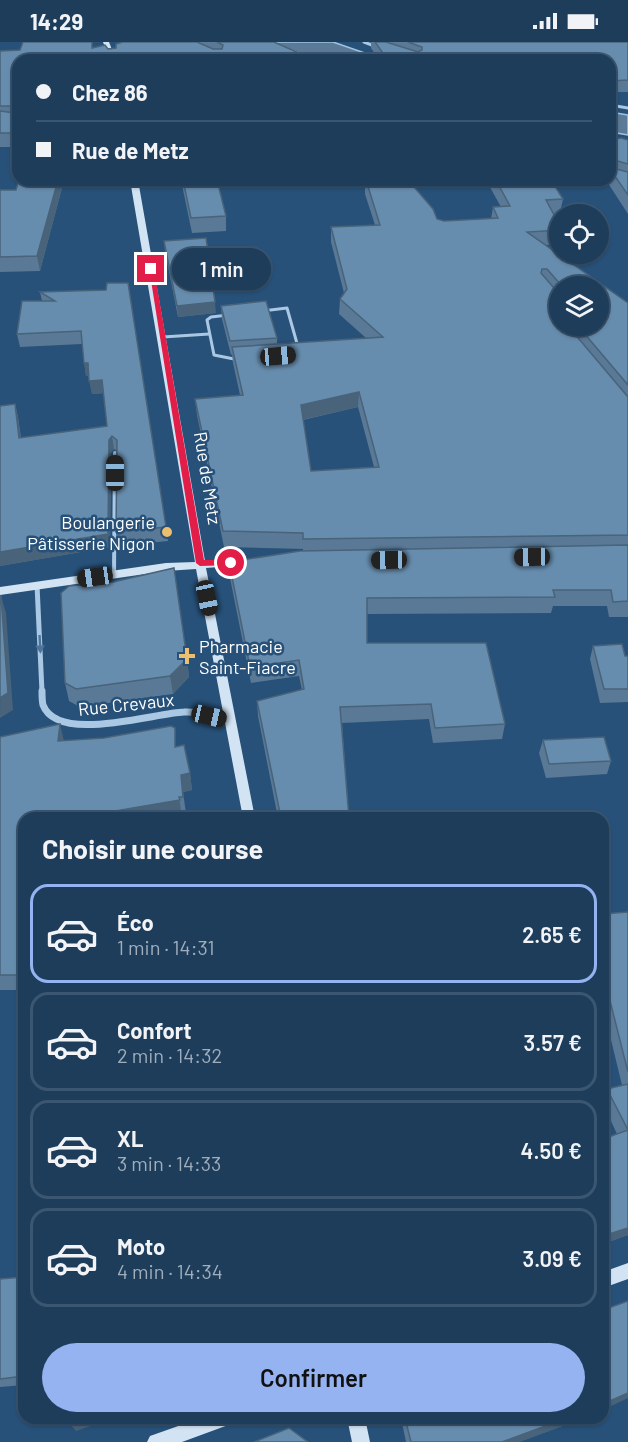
<!DOCTYPE html>
<html lang="fr">
<head>
<meta charset="utf-8">
<style>
	body { margin:0; font-family:Barlow,sans-serif; background:#2a4864; color:#f1f3f6; height:100vh; display:flex; flex-direction:column; font-size:22px; white-space:nowrap }
	* { box-sizing:border-box; margin:0 }
	p { font-size:20px; color:#a0aebb }
	.icon { flex:none; width:33px; height:33px; fill:none; stroke:currentColor; stroke-width:2; stroke-linecap:round; stroke-linejoin:round }
	.map { position:relative; flex:1; overflow:hidden }
	.sheet { position:absolute; left:18px; top:770px; width:591px; height:612px; display:flex; flex-direction:column; background:#1d3d5b; border-radius:18px; box-shadow:0 2px 4px #0004,0 0 0 2px #3b5671 }
	.sheet>* { flex:none }
	.guide { position:absolute; left:12px; top:12px; width:604px; height:132px; border-radius:18px; box-shadow:0 2px 4px #0004,0 0 0 2px #3b5671; display:grid; align-content:center; height:132px; padding:0 24px; background:#1d3d5b }
	.fabs { position:absolute; left:549px; top:162px; display:grid; gap:12px }
	.fabs a { display:grid; place-items:center; width:60px; height:60px; border-radius:50%; background:#1d3d5b; box-shadow:0 2px 4px #0004,0 0 0 2px #3b5671; font-size:30px }
	.end { position:absolute; width:27px; height:27px; margin:-14px; border:8px solid #e11d48; background:#fff; box-shadow:0 0 0 3px #fff }
	.from { border-radius:50% }
	.bubble { position:absolute; height:42px; border-radius:21px; background:#1d3d5b; box-shadow:0 2px 4px #0004,0 0 0 2px #3b5671; font-size:20px; font-weight:600; line-height:42px; text-align:center }
	.car { position:absolute; width:18px; height:36px; margin:-18px -9px; border-radius:8px; box-shadow:0 0 4px 2px #0007; background:linear-gradient(#222 24%,#8ab4d8 0 40%,#222 0 76%,#8ab4d8 0 86%,#222 0) }
	.guide b { display:flex; align-items:center; gap:21px; height:57px; font-size:22px }
	.guide b+b { border-top:2px solid #3b5671 }
	.guide i { width:15px; height:15px; background:#f1f3f6 }
	ul { padding:0; list-style:none }
	li { display:flex; align-items:center; gap:18px; height:99px; margin:0 12px 9px; padding:0 12px; border:3px solid #3b5671; border-radius:18px }
	li div { flex:1 }
	li b { display:block; font-size:22px }
	li em { font-style:normal; font-weight:600 }
	li.current { border-color:#95b2f1 }
	li>.icon { width:54px; height:54px; stroke-width:1.5 }
	h2 { padding:0 24px; font-size:27px; line-height:72px }
	.button { display:flex; gap:12px; margin-top:auto; padding:12px 24px }
	.button a { flex:1; height:69px; border-radius:36px; background:#95b2f1; color:#111; font-size:24px; font-weight:600; line-height:69px; text-align:center }
	.status { display:flex; justify-content:space-between; align-items:center; height:42px; padding:0 30px; background:#1d3d5b; direction:ltr }
	.status svg { height:16px; fill:currentColor }
	.map>svg:first-child { display:block }
</style>
</head>
<body>
<div class="status"><b>14:29</b><svg viewBox="0 0 49 12"><path d="M0 12V9h3v3zM5 12V6h3v6zM10 12V3h3v9zM15 12V0h3v12zM26 1h20v11H26zM47 4h2v5h-2z"/></svg></div>
<div class="map">
<svg width="628" height="1400" viewBox="0 0 628 1400">
	<rect width="100%" height="100%" fill="#275179"/>
	<g fill="#5b7a97" stroke="#9ec4e3" stroke-width="1.5">
		<path d="M270,0H333L385,18H318Z"/>
		<path d="M610,70L628,73V93L611,90Z"/>
	</g>
	<g fill="none" stroke-linecap="round" stroke-linejoin="round">
		<g stroke="#aac8e3" stroke-width="3">
			<path d="M287,266L300,312L234,317L214,313L207,278L211,275Z"/>
			<path d="M163,295L209,292"/>
		</g>
		<path stroke="#aac8e3" stroke-width="4" d="M114,532L115,411"/>
		<g stroke="#aac8e3" stroke-width="3">
			<path d="M364,0L377,5"/>
			<path d="M610,63L628,66"/>
		</g>
		<path stroke="#aac8e3" stroke-width="5" d="M37,543L42,650"/>
		<path stroke="#aac8e3" stroke-width="7" d="M42,649C42,653 42,659 43,663C58,702 154,671 184,670C200,669 215,676 230,679"/>
		<g fill="#d2e3f3" fill-rule="evenodd">
			<path d="M103,0H109L116,18H110Z"/>
			<path d="M130,138H138L205,519L246,517L251,520L246,523L206,526L255,776H243L196,527L166,529L0,553V545L166,521L195,520Z"/>
			<path d="M628,1221V1237L603,1246V1230Z"/>
			<path d="M201,1376H234L231,1382L182,1400H147L150,1394Z"/>
			<path d="M347,1376H365L370,1400H352Z"/>
		</g>
	</g>
	<g fill="#597996" fill-rule="evenodd">
		<path d="M123,0H274L315,18H18V105H0V9L93,6L108,7L116,6Z"/>
		<path d="M371,0H628V50H610V18H379L371,6Z"/>
		<path d="M610,98H628V172L606,138H610Z"/>
		<path d="M19,138H107L105,146H62L40,229L0,230V148H16Z"/>
		<path d="M181,138H217L226,174V189L192,191Z"/>
		<path d="M292,138H408L437,177L444,179L491,177L493,165H501L486,138H551L563,157L560,171L553,172L560,188V200L559,203H546L628,261V575H609L607,564H553L551,571L367,572V601L505,682L502,697L433,701L429,677L342,681L349,776H278L258,674L257,659L302,648L299,634L251,641L230,536L229,520L303,509V507L224,505L197,373L195,357L240,353L233,321L232,312L231,313L222,277L221,264L277,296V302L366,296L339,272L340,257L344,251L331,200V185L375,183L365,152V143L296,146ZM560,244H598V284H570V286L560,284ZM358,365L374,425L311,429L303,378Z"/>
		<path d="M164,199L216,271L178,275L165,209Z"/>
		<path d="M106,248L166,485L168,499L118,504L116,490L117,409L114,407L111,411L110,505L0,524L15,362L18,375L21,396L107,384L104,351L92,352L89,334H86L82,302L20,305L17,292L42,259L40,250Z"/>
		<path d="M593,604L625,614H628V660L600,661L590,617Z"/>
		<path d="M187,617L189,635L173,652L80,665L69,659L65,641Z"/>
		<path d="M0,695L64,699L177,704L190,731L192,748L183,750L186,771L182,772V775L179,776H24V948H0Z"/>
		<path d="M543,698L611,719L607,732L546,736L539,711Z"/>
		<path d="M628,870V1193L603,1202L617,1092L603,1062V1056L607,1047L622,1043L603,965V872Z"/>
		<path d="M24,1235V1343L0,1345V1237Z"/>
		<path d="M401,1376H584L519,1400H406Z"/>
	</g>
	<g fill="#48637a">
		<path d="M58,138H61L62,146L40,229L37,214Z"/>
		<path d="M215,260L216,271L178,275L177,264Z"/>
		<path d="M84,321H88L90,334H86Z"/>
		<path d="M102,338L104,351L92,352L89,339Z"/>
		<path d="M359,350L358,365L301,378V363Z"/>
		<path d="M15,362L18,375L22,410L19,396Z"/>
		<path d="M112,394L114,407L111,411L110,505L0,524V510Z"/>
		<path d="M1,554L6,571L13,668L0,676Z"/>
		<path d="M187,617L189,635L173,652L170,634Z"/>
		<path d="M60,682L64,699H58Z"/>
		<path d="M190,731L192,748L183,750L186,771L181,733Z"/>
		<path d="M179,755L182,775L74,776Z"/>
		<path d="M628,1186V1193L603,1202V1194Z"/>
		<path d="M628,1351V1356L603,1368V1362Z"/>
		<path d="M89,1376H114L76,1389L70,1382Z"/>
		<path d="M567,1376H584L519,1400H502Z"/>
	</g>
	<g fill="#678dae" stroke="#48637a" stroke-width="1.5" fill-rule="evenodd">
		<path d="M23,0H92V6L105,3L108,7L116,6V2L123,0H197L213,7H222L223,3L217,0H274L315,18H18V66L16,64H0V9L20,8Z"/>
		<path d="M375,0H386L418,10L422,8V5L408,0H628V38L610,39V18H388Z"/>
		<path d="M18,68V91H0V69L15,71Z"/>
		<path d="M621,96L628,98V122L611,117L612,126L628,130V153L610,127V98Z"/>
		<path d="M19,138H58L37,214L0,215V148H16Z"/>
		<path d="M183,138H217L226,174L191,176Z"/>
		<path d="M366,138H408L433,167L437,177L444,179L498,176L493,165L510,164L496,138H551L563,157L546,158L560,184V188L527,190L628,261V343L578,284H598V244H562L547,227H542L541,231L560,253V284H568L628,355V493L303,497V491L223,489L195,357L243,353L232,305L383,295L340,257L347,247L331,185L380,183ZM359,350L379,425L311,429L301,363Z"/>
		<path d="M206,196L215,260L177,264L164,199Z"/>
		<path d="M107,241H128L166,485L116,490L117,398L112,394L109,398L108,492L0,510V364L15,362L19,396L107,384L102,338L89,339L88,321H84L81,289L17,292L22,259H55L40,250L106,248Z"/>
		<path d="M266,259L277,296L230,299L221,264Z"/>
		<path d="M628,503V559L613,560L611,548H553L555,555L367,556V601H486L505,682L435,686L431,662L340,665L349,776H281L257,659L304,647L299,618L250,625L229,520L300,509Z"/>
		<path d="M174,526L187,617L170,634L76,647L65,641L61,551L69,544L113,540Z"/>
		<path d="M0,554H1L8,651L0,656Z"/>
		<path d="M622,602L625,614H628V647H604L593,604Z"/>
		<path d="M60,682L58,699L104,696L171,684L175,686V705L184,703L190,731L181,733L183,755H179L180,758L74,776H24V933H0V695Z"/>
		<path d="M604,695L611,719L549,722L543,698Z"/>
		<path d="M628,870V1030L603,931V872Z"/>
		<path d="M628,1042V1186L603,1194V1097L628,1088L607,1047Z"/>
		<path d="M24,1235V1334L0,1337V1237Z"/>
		<path d="M628,1259V1351L603,1362V1268Z"/>
		<path d="M70,1376H89L70,1382Z"/>
		<path d="M405,1376H567L502,1400H411Z"/>
		<path d="M289,1386L308,1400H254Z"/>
	</g>
	<defs><path id="oneway-solid" d="M-6-.8H1V-3.2L6.5 0L1 3.2V.8H-6Z" transform="scale(1.5)"/></defs>
	<use fill="#4e7599" href="#oneway-solid" transform="translate(40 602) rotate(87)"/>
	<path fill="#e11d48" d="M149,226L154,227L204,518H231L236,521L234,523L200,524L196,521Z"/>
	<g fill="#ebbe70" stroke="#275179" stroke-width="2">
		<circle cx="167" cy="490" r="6"/>
		<path d="M184 605h6v6h6v6h-6v6h-6v-6h-6v-6h6z"/>
	</g>
	<g text-anchor="middle" dominant-baseline="central" stroke-width="5" stroke-linejoin="round" paint-order="stroke">
		<g font-size="18" fill="#fff" stroke="#275179">
			<text transform="translate(208 436) rotate(81)">Rue de Metz</text>
			<text transform="translate(126 662) rotate(-6)">Rue Crevaux</text>
		</g>
		<g font-size="18" fill="#fff" stroke="#275179" text-anchor="end">
			<text x="155" y="480">Boulangerie<tspan x="155" dy="21">Pâtisserie Nigon</tspan></text>
			<text x="199" y="604" text-anchor="start">Pharmacie<tspan x="199" dy="21">Saint-Fiacre</tspan></text>
		</g>
	</g>
</svg>
<div class="fabs">
<a><svg class="icon" aria-label="locate" viewBox="0 0 24 24"><circle cx="12" cy="12" r="6"/><path d="M12 2v4M12 18v4M2 12h4M18 12h4"/></svg></a>
<a><svg class="icon" aria-label="layers" viewBox="0 0 24 24"><path d="M12 4l9 5-9 5-9-5zM3 14l9 5 9-5"/></svg></a>
</div>
<i class="end from" style="left:231px;top:521px"></i>
<i class="end" style="left:151px;top:227px"></i>
<div class="bubble" style="left:172px;top:206px;width:99px">1 min</div>
<i class="car" style="left:278px;top:314px;rotate:85deg"></i>
<i class="car" style="left:115px;top:431px;rotate:0deg"></i>
<i class="car" style="left:532px;top:515px;rotate:269deg"></i>
<i class="car" style="left:389px;top:518px;rotate:269deg"></i>
<i class="car" style="left:95px;top:535px;rotate:262deg"></i>
<i class="car" style="left:207px;top:556px;rotate:168deg"></i>
<i class="car" style="left:209px;top:674px;rotate:103deg"></i>
<div class="guide">
<b><i class="from"></i>Chez 86</b>
<b><i></i>Rue de Metz</b>
</div>
<section class="sheet">
<h2>Choisir une course</h2>
<ul>
<li class="current"><svg class="icon" aria-label="car" viewBox="0 0 24 24"><path d="M5 17H2v-5l4-1 3-4h7l3 4 3 1v5h-3M9 17h6M6 11h13"/><circle cx="7" cy="17" r="2"/><circle cx="17" cy="17" r="2"/></svg><div><b>Éco</b><p>1 min · 14:31</p></div><em>2.65 €</em></li>
<li><svg class="icon" aria-label="car" viewBox="0 0 24 24"><path d="M5 17H2v-5l4-1 3-4h7l3 4 3 1v5h-3M9 17h6M6 11h13"/><circle cx="7" cy="17" r="2"/><circle cx="17" cy="17" r="2"/></svg><div><b>Confort</b><p>2 min · 14:32</p></div><em>3.57 €</em></li>
<li><svg class="icon" aria-label="car" viewBox="0 0 24 24"><path d="M5 17H2v-5l4-1 3-4h7l3 4 3 1v5h-3M9 17h6M6 11h13"/><circle cx="7" cy="17" r="2"/><circle cx="17" cy="17" r="2"/></svg><div><b>XL</b><p>3 min · 14:33</p></div><em>4.50 €</em></li>
<li><svg class="icon" aria-label="car" viewBox="0 0 24 24"><path d="M5 17H2v-5l4-1 3-4h7l3 4 3 1v5h-3M9 17h6M6 11h13"/><circle cx="7" cy="17" r="2"/><circle cx="17" cy="17" r="2"/></svg><div><b>Moto</b><p>4 min · 14:34</p></div><em>3.09 €</em></li>
</ul>
<div class="button"><a>Confirmer</a></div>
</section>
</div>
</body>
</html>
